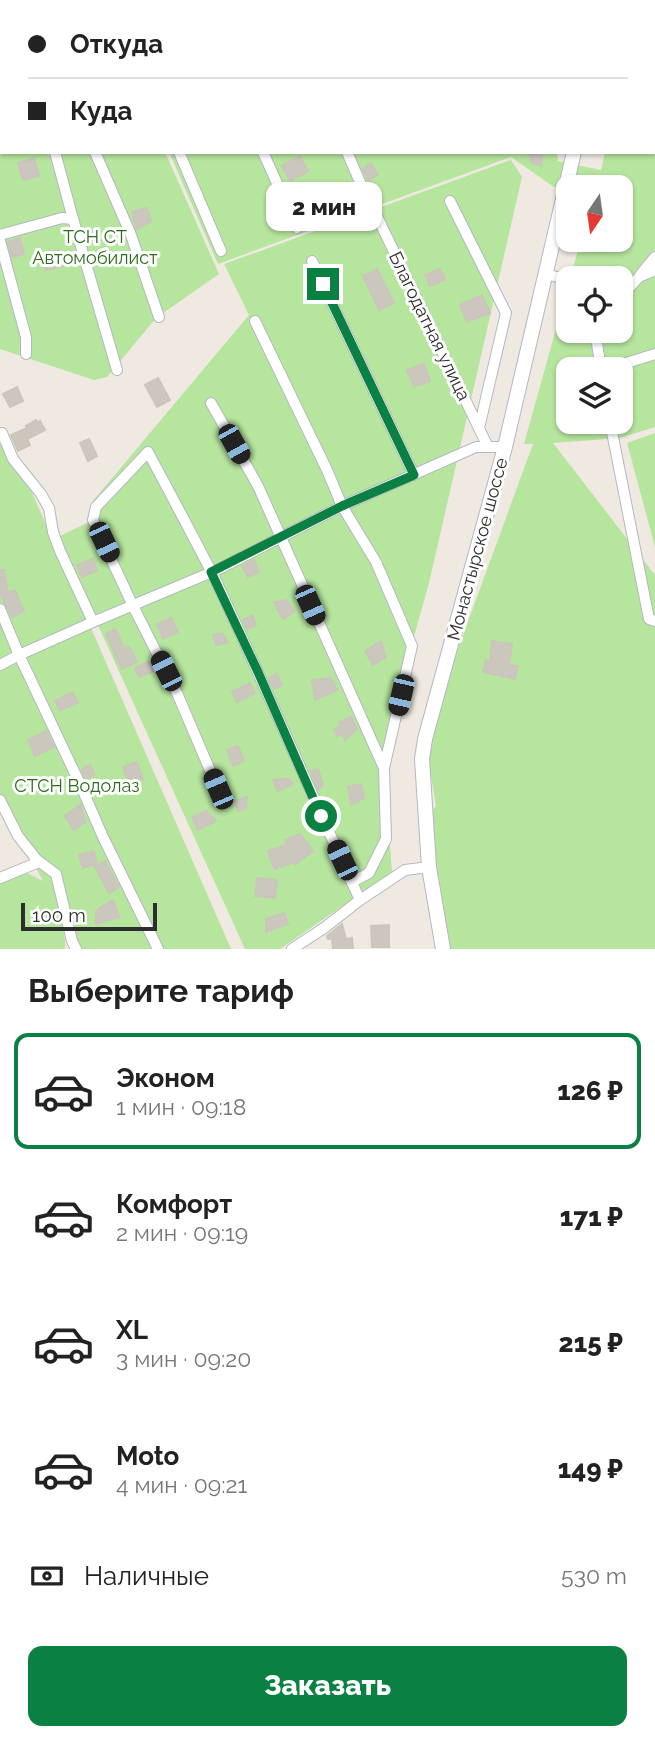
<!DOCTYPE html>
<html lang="ru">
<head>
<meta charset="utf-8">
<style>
	body { margin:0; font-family:Raleway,sans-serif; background:#f6f6f6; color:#222; height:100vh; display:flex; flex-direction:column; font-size:26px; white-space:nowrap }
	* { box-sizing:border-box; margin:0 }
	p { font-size:23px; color:#767676 }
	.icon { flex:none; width:38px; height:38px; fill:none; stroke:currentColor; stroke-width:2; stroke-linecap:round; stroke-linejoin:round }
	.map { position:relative; height:949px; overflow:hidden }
	.details { display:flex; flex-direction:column; background:#fff; flex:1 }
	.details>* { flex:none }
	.top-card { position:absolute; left:0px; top:0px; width:656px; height:154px; box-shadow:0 2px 5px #0004; display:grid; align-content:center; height:154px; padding:0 28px; background:#fff }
	.needle { width:46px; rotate:193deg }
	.controls { position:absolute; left:556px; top:175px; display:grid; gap:14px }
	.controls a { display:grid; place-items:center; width:77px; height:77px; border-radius:14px; background:#fff; box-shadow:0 2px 5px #0004; font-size:35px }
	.scale { position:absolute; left:21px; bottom:18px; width:136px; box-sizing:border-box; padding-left:7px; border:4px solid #2e2e2e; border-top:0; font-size:19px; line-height:24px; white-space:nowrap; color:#2e2e2e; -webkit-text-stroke:5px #fff; paint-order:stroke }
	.end { position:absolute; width:32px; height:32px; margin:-16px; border:9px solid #0b8043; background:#fff; box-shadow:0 0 0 4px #fff }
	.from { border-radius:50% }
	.bubble { position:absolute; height:49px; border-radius:14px; background:#fff; box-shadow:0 2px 5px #0004; font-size:23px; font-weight:800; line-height:49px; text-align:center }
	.car { position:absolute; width:21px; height:42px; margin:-21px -10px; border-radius:9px; box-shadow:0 0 5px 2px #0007; background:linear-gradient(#222 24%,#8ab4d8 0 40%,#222 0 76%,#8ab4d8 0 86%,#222 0) }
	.top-card b { display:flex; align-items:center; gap:24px; height:66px; font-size:26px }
	.top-card b+b { border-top:2px solid #e0e0e0 }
	.top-card i { width:18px; height:18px; background:#222 }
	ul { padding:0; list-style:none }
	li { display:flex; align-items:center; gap:21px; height:116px; margin:0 14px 10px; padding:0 14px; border:4px solid transparent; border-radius:14px }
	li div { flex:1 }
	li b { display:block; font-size:26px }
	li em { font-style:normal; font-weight:800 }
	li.active { border-color:#0b8043 }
	li>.icon { width:63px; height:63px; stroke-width:1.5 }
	h2 { padding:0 28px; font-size:32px; line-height:84px }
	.pay { display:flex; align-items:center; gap:18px; height:77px; padding:0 28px; font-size:26px }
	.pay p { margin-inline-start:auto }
	.cta { display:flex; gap:14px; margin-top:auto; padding:14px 28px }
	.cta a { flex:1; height:80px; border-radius:14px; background:#0b8043; color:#fff; font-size:28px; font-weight:800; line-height:80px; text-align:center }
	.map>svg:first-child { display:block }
</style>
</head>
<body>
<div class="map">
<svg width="655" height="949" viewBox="0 0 655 949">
	<rect width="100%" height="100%" fill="#efe9e1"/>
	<g fill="#b6e59e" fill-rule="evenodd">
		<path d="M0,0H99V2H2V152H165L219,274L156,318L107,377L94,380L0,349Z"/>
		<path d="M655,39V427L620,438L553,443L655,575V949H448L428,816L436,806L425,739L533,444H524L569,282V331H621V278H570L581,240H621V187H554L511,157L218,264L169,152H557L558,161L601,170L605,152H654ZM569,369H621V422H569Z"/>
		<path d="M511,160L522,177L429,583L383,747L392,872L280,949H245L58,537L91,521L92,502L249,315L224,264Z"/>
		<path d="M655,433V547L627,443Z"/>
		<path d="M0,435L16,456L231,949H82L59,909L65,940V949H0V879L25,872L43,881L0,801Z"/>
	</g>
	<g fill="#cbc7bf" stroke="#cbc5ba" stroke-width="2">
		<path d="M528,152H543L541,165L532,163Z"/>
		<path d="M300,156L308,171L290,181L282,166Z"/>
		<path d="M34,158L39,176L23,180L18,163Z"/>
		<path d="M370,163L378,174L369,181L363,169Z"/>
		<path d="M147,208L151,221L137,229L132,212Z"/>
		<path d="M20,238L24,254L12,257L8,242Z"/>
		<path d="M59,250L63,266L46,270L43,253Z"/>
		<path d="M377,269L394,303L379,310L363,276Z"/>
		<path d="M440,269L445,280L430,286L425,275Z"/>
		<path d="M482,295L490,313L467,322L460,305Z"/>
		<path d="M424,364L430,381L414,387L407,370Z"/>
		<path d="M158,378L170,400L157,407L145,385Z"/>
		<path d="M17,387L23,401L10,407L3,394Z"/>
		<path d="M36,420L38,423L40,421L45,430L27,439L30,445L18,451L11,435L27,428L26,426Z"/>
		<path d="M89,439L97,456L88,461L80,443Z"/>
		<path d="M93,559L97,571L82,577L77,565Z"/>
		<path d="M254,560L259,572L248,577L242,566Z"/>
		<path d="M0,570H4L8,593L15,590L24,611L12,617L0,593Z"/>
		<path d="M287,600L294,612L283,619L274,602Z"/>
		<path d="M252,615L256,625L247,629L243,620Z"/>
		<path d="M171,618L178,632L163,639L157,624Z"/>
		<path d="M115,629L125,649L129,647L137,662L122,669L106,634Z"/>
		<path d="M222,633L228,642L216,645L213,635Z"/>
		<path d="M381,641L386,657L373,665L365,651Z"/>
		<path d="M492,641L512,644L509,665L518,666L515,679L483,672L486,660L490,661Z"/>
		<path d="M152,660L156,670L139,677L135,668Z"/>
		<path d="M277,674L282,685L274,689L269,678Z"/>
		<path d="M331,678L337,690L315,700L312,680Z"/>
		<path d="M250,683L255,693L237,702L232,692Z"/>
		<path d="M72,692L78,702L60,711L55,701Z"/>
		<path d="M351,717L357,729L345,740L343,734L337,736L334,729L340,727V722Z"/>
		<path d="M46,731L54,747L35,756L28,740Z"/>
		<path d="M238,746L244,761L233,766L227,750Z"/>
		<path d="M137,762L143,780L129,784L123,767Z"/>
		<path d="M90,765L95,774L86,779L82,770Z"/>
		<path d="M318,769L323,785L318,789L311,771Z"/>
		<path d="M289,779L293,784L278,791L273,780Z"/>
		<path d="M361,784L364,798L351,805L348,787Z"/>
		<path d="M247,797L246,808L238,811L235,801Z"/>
		<path d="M81,805L85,822L74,830L65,816Z"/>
		<path d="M206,811L216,821L198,830L192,817Z"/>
		<path d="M300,834L313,851L296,864L295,862L274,869L268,851L287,845L285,840Z"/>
		<path d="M94,851L97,864L83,868L79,855Z"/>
		<path d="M105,861L119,887L109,893L95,867Z"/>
		<path d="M257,878L277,880L275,898L255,896Z"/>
		<path d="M113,900L119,917L96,924V911Z"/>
		<path d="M284,913L288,924L266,932V919Z"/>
		<path d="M342,924L346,939L352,938L353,949H333L332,938L328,939L327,936Z"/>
		<path d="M389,925V947H372L371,926Z"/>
	</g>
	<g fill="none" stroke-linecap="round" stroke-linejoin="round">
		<defs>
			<g id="minor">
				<path d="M111,0L112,2"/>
				<path d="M195,0V2"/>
				<path d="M283,0V2"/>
				<path d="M25,2L26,0"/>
				<path d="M372,2L373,0"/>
				<path d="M95,152L131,235L159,317"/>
				<path d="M179,152L221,251"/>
				<path d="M263,152L297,228"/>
				<path d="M347,152L366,196"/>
				<path d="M450,201L506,313L479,428"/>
				<path d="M372,206L488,447"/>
				<path d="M73,219L117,370"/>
				<path d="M0,235L62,218L73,219L55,152"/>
				<path d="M0,241L26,337V354"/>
				<path d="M312,261L414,475"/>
				<path d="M545,274L569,280"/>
				<path d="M641,274L655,257"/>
				<path d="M621,297L639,277L655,270"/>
				<path d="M255,321L327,470L342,506L376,562L412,646L384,768L386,839L369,873L352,882"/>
				<path d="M595,331L601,369"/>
				<path d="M600,362L620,365L655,354"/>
				<path d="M211,403L258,486L384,768"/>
				<path d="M610,422L649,619L655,621"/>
				<path d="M0,434L2,433L13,459L41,494L49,508L53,532L60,551L93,622"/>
				<path d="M0,609L19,655L80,784L103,837L158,949"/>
				<path d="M0,665L19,655L93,622L219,569L342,506L476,447H505"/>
				<path d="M218,789L177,693L133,606L93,520L96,507L148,452C170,493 192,534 213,575C264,682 310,792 360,900"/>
				<path d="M0,800L18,836L37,860L56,874L72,941L76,949"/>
				<path d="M0,878L39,862"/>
				<path d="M292,949L324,928L360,900L405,870L429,867"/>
			</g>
			<g id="secondary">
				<path d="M559,0L581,2"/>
				<path d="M654,7H655"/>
				<path d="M443,949L429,867L422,759L425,739L505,447L574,152"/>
			</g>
		</defs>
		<use href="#minor" stroke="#b4b7c1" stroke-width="12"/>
		<use href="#secondary" stroke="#b4b7c1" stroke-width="16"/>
		<use href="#minor" stroke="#fff" stroke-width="10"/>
		<use href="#secondary" stroke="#fff" stroke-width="14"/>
	</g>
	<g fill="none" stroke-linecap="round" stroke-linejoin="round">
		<path stroke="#0b8043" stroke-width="9" d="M321,816L258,672L211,572L342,506L414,475L323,284"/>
	</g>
	<g text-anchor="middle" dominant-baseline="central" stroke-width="6" stroke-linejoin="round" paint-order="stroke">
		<g font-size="18" fill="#2c6e1b" stroke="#fff">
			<text x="95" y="236">ТСН СТ<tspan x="95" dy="21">Автомобилист</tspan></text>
			<text x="77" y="785">СТСН Водолаз</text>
		</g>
		<g font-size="18" fill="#2e2e2e" stroke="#fff">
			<text transform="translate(430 326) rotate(64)">Благодатная улица</text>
			<text transform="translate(477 549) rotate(-75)">Монастырское шоссе</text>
		</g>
	</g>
</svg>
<div class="controls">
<a><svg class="needle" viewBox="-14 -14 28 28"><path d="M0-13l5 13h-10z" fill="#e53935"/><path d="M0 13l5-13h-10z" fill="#767676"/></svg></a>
<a><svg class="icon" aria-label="locate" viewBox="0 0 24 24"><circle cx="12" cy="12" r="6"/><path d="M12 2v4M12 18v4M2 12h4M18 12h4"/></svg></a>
<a><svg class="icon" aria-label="layers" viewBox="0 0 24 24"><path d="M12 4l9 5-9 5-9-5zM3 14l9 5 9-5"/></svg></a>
</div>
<div class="scale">100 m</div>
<i class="end from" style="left:321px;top:816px"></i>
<i class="end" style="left:323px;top:284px"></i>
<div class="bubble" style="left:266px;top:182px;width:116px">2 мин</div>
<i class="car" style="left:234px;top:444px;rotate:151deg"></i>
<i class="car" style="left:104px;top:542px;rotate:155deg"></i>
<i class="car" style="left:310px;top:605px;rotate:156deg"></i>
<i class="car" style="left:166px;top:671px;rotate:333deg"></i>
<i class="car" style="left:401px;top:695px;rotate:193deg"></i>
<i class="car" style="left:218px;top:789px;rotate:337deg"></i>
<i class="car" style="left:342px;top:860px;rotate:335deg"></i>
<div class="top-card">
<b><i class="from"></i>Откуда</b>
<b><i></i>Куда</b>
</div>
</div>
<section class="details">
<h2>Выберите тариф</h2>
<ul>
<li class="active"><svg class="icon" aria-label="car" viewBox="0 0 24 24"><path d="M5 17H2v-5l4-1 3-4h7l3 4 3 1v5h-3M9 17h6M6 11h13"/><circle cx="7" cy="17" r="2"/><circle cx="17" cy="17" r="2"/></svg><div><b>Эконом</b><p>1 мин · 09:18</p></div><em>126 ₽</em></li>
<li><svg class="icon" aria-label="car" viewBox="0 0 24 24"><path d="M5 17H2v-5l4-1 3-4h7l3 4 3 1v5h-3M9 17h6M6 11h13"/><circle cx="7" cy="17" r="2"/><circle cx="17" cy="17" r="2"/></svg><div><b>Комфорт</b><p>2 мин · 09:19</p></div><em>171 ₽</em></li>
<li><svg class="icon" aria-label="car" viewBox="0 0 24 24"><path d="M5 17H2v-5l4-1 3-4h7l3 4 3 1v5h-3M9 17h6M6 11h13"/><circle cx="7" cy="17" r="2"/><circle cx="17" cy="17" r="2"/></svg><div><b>XL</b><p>3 мин · 09:20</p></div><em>215 ₽</em></li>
<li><svg class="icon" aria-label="car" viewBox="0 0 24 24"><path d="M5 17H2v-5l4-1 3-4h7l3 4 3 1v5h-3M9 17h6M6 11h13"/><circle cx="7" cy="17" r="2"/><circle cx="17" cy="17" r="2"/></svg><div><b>Moto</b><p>4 мин · 09:21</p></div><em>149 ₽</em></li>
</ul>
<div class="pay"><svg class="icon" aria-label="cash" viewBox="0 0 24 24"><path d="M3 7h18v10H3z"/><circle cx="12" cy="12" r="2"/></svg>Наличные<p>530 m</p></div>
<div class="cta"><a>Заказать</a></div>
</section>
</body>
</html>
